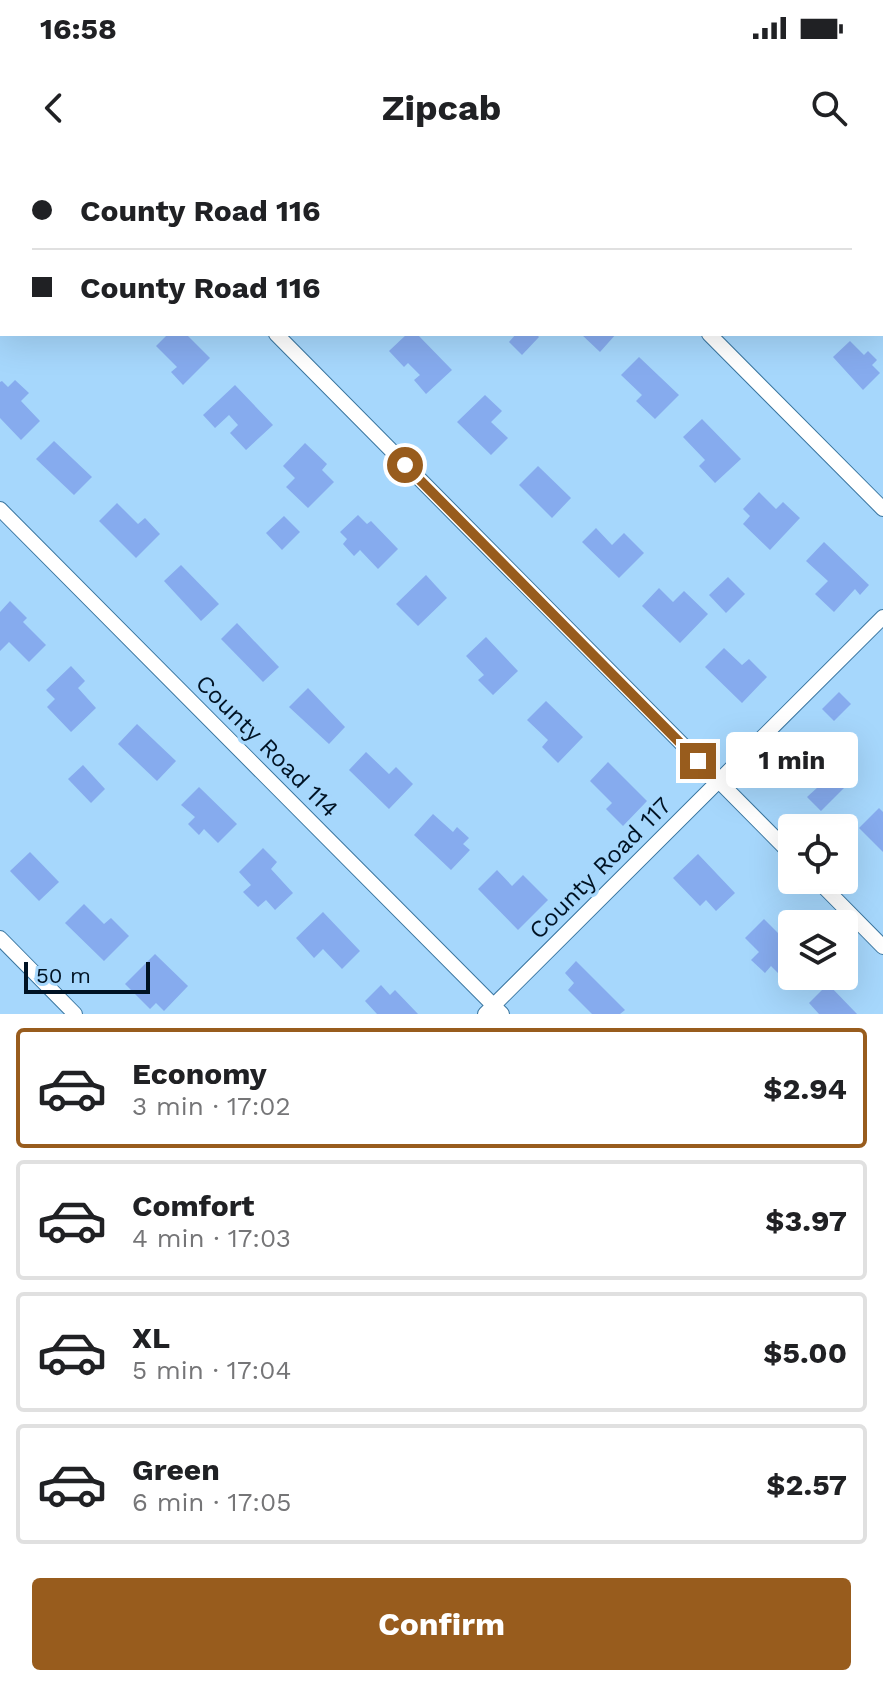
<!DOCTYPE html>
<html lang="en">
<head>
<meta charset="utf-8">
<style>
	body { margin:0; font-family:"Work Sans",sans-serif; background:#f6f6f6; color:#202124; height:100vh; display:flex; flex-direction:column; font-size:30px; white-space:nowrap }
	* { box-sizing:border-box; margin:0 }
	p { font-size:26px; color:#757577 }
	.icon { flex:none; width:44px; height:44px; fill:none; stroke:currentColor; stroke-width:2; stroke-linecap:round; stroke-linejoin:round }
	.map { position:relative; height:854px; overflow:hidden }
	.drawer { display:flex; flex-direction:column; background:#fff; flex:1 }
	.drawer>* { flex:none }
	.banner { position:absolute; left:0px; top:0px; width:884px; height:176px; box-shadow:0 8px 32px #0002; display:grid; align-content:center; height:176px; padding:0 32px; background:#fff }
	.buttons { position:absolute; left:778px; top:654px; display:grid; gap:16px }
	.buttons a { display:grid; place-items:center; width:80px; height:80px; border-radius:8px; background:#fff; box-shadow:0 8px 32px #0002; font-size:40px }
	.scale { position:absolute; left:24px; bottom:20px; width:126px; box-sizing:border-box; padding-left:8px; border:4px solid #001324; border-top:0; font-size:22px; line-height:28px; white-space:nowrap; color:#001324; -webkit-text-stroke:6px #a6d7fc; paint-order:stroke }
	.end { position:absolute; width:36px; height:36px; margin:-18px; border:10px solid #985c1d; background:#fff; box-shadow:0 0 0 4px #fff }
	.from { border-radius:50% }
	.bubble { position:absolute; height:56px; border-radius:8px; background:#fff; box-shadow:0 8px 32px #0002; font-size:26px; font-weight:700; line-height:56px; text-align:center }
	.banner b { display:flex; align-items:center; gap:28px; height:76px; font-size:30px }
	.banner b+b { border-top:2px solid #e0e0e0 }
	.banner i { width:20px; height:20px; background:#202124 }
	ul { padding:14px 0 0; list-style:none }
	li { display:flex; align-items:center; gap:24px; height:120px; margin:0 16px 12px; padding:0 16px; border:4px solid #e0e0e0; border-radius:8px }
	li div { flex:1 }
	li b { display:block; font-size:30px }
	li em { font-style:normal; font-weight:700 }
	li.selected { border-color:#985c1d }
	li>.icon { width:72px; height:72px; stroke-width:1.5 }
	.primary-button { display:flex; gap:16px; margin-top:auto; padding:16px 32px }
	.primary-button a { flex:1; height:92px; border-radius:8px; background:#985c1d; color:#fff; font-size:32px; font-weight:700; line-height:92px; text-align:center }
	.status { display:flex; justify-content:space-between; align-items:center; height:56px; padding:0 40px; background:#fff; direction:ltr }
	.status svg { height:22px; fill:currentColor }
	header { display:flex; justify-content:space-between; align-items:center; height:104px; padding:0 32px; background:#fff; font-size:36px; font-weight:700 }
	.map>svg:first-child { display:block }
</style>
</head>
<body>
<div class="status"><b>16:58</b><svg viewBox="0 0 49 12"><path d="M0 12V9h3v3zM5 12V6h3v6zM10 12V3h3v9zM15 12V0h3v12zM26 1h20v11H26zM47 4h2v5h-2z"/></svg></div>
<header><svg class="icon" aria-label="back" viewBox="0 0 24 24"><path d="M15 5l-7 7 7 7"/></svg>Zipcab<svg class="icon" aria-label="search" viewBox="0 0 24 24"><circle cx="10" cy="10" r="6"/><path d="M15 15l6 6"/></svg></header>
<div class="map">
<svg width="883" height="854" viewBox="0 0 883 854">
	<rect width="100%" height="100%" fill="#a6d7fc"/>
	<g fill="#86abee">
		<path d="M168,174H186L210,198L183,225L171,212L177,207L156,186Z"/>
		<path d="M407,174H417L452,210L426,234L414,220L420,215L408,203L404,207L389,191Z"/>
		<path d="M516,174H536L539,177L522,195L509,182Z"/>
		<path d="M581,174H616L600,192Z"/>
		<path d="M850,181L864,195L868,191L877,200L872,205L880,213L863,230L833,197Z"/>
		<path d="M639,197L679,235L655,259L636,241L642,235L621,215Z"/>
		<path d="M15,220L29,233L21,241L40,261L21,280L0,258V222L2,221L8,227Z"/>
		<path d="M235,225L273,265L246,290L230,273L238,265L229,255L215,268L203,255Z"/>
		<path d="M485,235L502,251L491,262L508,278L491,295L457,262Z"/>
		<path d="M702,259L741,299L715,323L699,306L705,300L683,277Z"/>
		<path d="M54,281L92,317L74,335L36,299Z"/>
		<path d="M305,283L327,304L322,310L334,322L308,348L286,327L295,318L283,306Z"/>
		<path d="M538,306L571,338L552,358L519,325Z"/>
		<path d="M759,332L776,349L783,342L800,358L770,390L743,364L750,356L743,349Z"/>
		<path d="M117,343L138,364L145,358L160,374L136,398L99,361Z"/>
		<path d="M358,355L367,364L371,361L398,389L378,409L360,390L354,396L343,384L347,379L340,372Z"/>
		<path d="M284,356L300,372L282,390L266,373Z"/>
		<path d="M596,368L612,385L624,373L644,393L619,418L582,382Z"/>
		<path d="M824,382L869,425L860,435L855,429L834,452L815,434L828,421L806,401Z"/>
		<path d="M181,405L219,444L201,461L164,421Z"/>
		<path d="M426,415L447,438L418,466L396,444Z"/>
		<path d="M728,417L745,434L726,453L709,435Z"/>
		<path d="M659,428L673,442L684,431L708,454L680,483L642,446Z"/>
		<path d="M10,441L27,458L23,462L46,485L29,502L9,482L0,491V452Z"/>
		<path d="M237,463L279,507L263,522L221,479Z"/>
		<path d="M486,477L518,511L493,535L478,520L484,515L466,496Z"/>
		<path d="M724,488L742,505L749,499L767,517L742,543L705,507Z"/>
		<path d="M71,506L85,521L78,528L96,548L71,572L47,547L55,539L46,530Z"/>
		<path d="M308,528L345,567L329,584L289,547Z"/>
		<path d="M839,532L851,544L834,561L822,549Z"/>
		<path d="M546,541L583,577L558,603L542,587L548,580L527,560Z"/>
		<path d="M137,564L176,601L157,621L118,584Z"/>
		<path d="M812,576L826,590L821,595L833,608L838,603L846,612L841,617L848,624L821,651L807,637L818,627L790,598Z"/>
		<path d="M366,592L389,614L396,607L413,624L389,649L349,610Z"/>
		<path d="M608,602L647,641L623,666L606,649L612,643L590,621Z"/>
		<path d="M83,605L105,629L91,643L68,619Z"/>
		<path d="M199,627L237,664L218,683L204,669L199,675L188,664L195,657L181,645Z"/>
		<path d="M879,648L883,652V692L859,668Z"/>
		<path d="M433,654L453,672L457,667L469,678L463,684L470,690L451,710L414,675Z"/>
		<path d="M263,688L277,702L271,709L293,733L275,750L266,740L258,747L243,732L251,725L239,712Z"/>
		<path d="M30,692L59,722L39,741L10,711Z"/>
		<path d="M698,694L735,733L716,751L706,740L700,746L673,718Z"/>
		<path d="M497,710L512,726L523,715L548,740L518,770L478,729Z"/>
		<path d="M84,744L104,764L111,758L129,776L104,801L65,763Z"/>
		<path d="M323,752L360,791L342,809L323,789L314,798L296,778Z"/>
		<path d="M764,759L792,787V805L781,816L771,806L765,813L751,800L759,792L745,778Z"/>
		<path d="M155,794L188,826L164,851L156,843L150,849L125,824Z"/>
		<path d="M576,801L625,850L620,854H592L568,830L574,823L565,813Z"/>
		<path d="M828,824L857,854H819L809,843Z"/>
		<path d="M381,825L390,835L395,830L418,854H377L365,841Z"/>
	</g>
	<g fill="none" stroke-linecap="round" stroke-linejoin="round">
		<defs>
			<g id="minor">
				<path d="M104,0L106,2"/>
				<path d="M537,0L539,2"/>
				<path d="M276,174L792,695"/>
				<path d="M709,174L883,349"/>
				<path d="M0,349L502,854"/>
				<path d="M817,720L883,787"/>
				<path d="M0,778L75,854"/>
				<path d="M485,854L883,457"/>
			</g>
		</defs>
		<use href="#minor" stroke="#39759f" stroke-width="16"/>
		<use href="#minor" stroke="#fff" stroke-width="14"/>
	</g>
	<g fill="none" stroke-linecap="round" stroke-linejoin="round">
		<path stroke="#985c1d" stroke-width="10" d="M405,305L698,601"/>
	</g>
	<g text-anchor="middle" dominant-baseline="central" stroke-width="7" stroke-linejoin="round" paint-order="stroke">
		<g font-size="24" fill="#001324" stroke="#a6d7fc">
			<text transform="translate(267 586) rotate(45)">County Road 114</text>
			<text transform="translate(600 708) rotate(-45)">County Road 117</text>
		</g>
	</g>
</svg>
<div class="buttons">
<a><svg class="icon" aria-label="locate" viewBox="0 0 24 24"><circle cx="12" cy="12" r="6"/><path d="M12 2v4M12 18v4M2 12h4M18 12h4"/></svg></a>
<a><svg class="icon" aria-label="layers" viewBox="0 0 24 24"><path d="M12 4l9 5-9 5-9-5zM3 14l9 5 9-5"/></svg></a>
</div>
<div class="scale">50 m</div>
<i class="end from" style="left:405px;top:305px"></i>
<i class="end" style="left:698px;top:601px"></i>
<div class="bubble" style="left:726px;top:572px;width:132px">1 min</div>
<div class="banner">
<b><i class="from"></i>County Road 116</b>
<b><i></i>County Road 116</b>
</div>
</div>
<section class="drawer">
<ul>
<li class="selected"><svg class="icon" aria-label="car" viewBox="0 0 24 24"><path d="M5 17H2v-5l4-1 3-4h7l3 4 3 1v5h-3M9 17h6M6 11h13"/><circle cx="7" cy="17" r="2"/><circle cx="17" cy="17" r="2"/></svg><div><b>Economy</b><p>3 min · 17:02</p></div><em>$2.94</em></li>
<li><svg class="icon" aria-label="car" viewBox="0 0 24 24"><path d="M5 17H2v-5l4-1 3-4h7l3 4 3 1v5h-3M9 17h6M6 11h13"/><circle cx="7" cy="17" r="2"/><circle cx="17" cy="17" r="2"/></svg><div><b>Comfort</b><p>4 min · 17:03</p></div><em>$3.97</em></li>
<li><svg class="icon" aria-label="car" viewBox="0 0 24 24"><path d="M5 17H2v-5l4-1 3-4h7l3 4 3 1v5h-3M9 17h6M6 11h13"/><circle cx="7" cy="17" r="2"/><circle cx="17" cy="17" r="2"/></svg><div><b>XL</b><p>5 min · 17:04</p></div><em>$5.00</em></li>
<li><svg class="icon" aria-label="car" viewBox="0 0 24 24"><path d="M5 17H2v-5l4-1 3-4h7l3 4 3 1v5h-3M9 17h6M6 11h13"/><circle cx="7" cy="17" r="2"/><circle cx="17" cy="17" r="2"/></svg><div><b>Green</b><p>6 min · 17:05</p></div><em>$2.57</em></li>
</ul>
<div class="primary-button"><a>Confirm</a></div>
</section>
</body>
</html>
